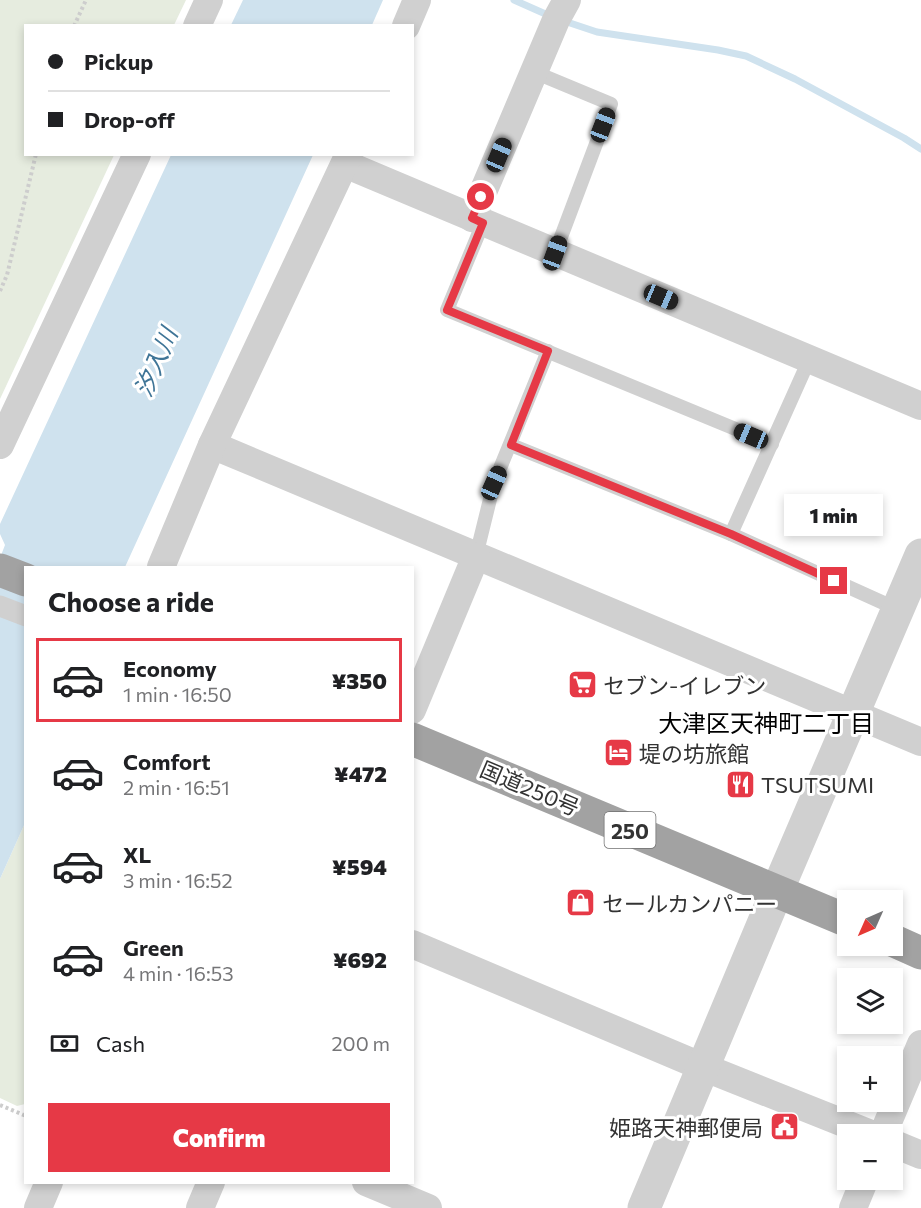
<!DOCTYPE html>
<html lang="en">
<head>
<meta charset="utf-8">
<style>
	body { margin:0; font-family:Commissioner,"Noto Sans JP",sans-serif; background:#f2f2f2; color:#202124; height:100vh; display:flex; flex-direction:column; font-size:22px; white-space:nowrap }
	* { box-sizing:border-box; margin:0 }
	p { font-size:20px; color:#757577 }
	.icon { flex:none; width:33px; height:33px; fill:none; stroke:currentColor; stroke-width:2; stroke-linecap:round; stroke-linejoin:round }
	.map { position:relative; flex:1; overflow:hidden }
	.side { position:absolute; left:24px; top:566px; width:390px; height:618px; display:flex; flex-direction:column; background:#fff; border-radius:0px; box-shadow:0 3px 9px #0003 }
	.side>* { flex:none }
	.hud { position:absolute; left:24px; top:24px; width:390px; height:132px; border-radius:0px; box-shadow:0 3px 9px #0003; display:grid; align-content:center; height:132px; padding:0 24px; background:#fff }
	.needle { width:39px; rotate:225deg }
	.controls { position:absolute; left:837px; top:890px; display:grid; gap:12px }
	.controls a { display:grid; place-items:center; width:66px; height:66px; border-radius:0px; background:#fff; box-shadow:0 3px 9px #0003; font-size:30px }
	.end { position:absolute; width:27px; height:27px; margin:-14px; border:8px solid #e63946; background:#fff; box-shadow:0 0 0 3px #fff }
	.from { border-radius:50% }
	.bubble { position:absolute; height:42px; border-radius:0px; background:#fff; box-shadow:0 3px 9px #0003; font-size:20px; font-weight:800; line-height:42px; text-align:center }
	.car { position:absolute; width:18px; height:36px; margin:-18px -9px; border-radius:8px; box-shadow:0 0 4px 2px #0007; background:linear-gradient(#222 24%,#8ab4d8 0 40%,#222 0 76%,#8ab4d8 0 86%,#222 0) }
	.hud b { display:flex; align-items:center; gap:21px; height:57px; font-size:22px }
	.hud b+b { border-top:2px solid #e0e0e0 }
	.hud i { width:15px; height:15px; background:#202124 }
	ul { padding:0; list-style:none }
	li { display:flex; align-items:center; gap:18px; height:84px; margin:0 12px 9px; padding:0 12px; border:3px solid transparent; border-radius:0px }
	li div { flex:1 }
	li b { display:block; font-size:22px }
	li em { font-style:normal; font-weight:800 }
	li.on { border-color:#e63946 }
	li>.icon { width:54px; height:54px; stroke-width:1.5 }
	h2 { padding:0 24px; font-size:27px; line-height:72px }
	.pay { display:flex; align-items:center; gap:15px; height:66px; padding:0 24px; font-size:22px }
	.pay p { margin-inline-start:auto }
	.action { display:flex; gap:12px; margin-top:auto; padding:12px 24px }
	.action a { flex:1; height:69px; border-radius:0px; background:#e63946; color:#fff; font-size:24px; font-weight:800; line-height:69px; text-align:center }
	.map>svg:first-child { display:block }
</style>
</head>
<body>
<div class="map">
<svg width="921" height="1208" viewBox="0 0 921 1208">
	<rect width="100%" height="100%" fill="#fff"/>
	<g fill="#e6ecdf">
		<path d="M0,0H186L174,25L26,26V154L114,155L0,399Z"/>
		<path d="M24,825L25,1104L17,1106L0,1098V879Z"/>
	</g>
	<g fill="#cfe2ee">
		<path d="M243,0H383L372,25H231Z"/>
		<path d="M171,155H313L125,567H26L25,823L0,879V558L5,545L0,534V524Z"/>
	</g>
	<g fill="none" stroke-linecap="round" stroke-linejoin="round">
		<g stroke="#cfe2ee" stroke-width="7">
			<path d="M514,0L550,16"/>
			<path d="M564,21L597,32L718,50L746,56L795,79L904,138L921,149"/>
		</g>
		<g stroke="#cdcdcd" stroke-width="4" stroke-dasharray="3 3" stroke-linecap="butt">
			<path d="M74,26L86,0"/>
			<path d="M0,291L7,275L36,154"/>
			<path d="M0,1105L26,1116"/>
		</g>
		<g stroke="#d0d0d0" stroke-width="14">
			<path d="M534,72L611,104L555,253"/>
			<path d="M483,223L447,310L772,444"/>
			<path d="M511,445L731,534L897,609"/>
			<path d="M731,534L809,360"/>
			<path d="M476,556L494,483L548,351"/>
		</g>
		<path stroke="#d0d0d0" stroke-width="21" d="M0,606L26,616"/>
		<g stroke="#d0d0d0" stroke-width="28">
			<path d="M197,26L209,0"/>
			<path d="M406,26L417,0"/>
			<path d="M345,164L921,406"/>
			<path d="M472,218L556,20L567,0"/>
			<path d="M0,445L137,154"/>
			<path d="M212,445L921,742"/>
			<path d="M161,567L212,445L349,154"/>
			<path d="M412,710L476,556"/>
			<path d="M412,944L703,1067L871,1134"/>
			<path d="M883,1134L921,1044"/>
			<path d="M892,1143L921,1155"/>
			<path d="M366,1182L428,1208"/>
			<path d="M38,1208L49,1182"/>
			<path d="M200,1208L211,1182"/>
			<path d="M853,1208L865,1179"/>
		</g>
		<path stroke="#d0d0d0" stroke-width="33" d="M644,1208L777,891L921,555"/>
		<g stroke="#a2a2a2" stroke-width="33">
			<path d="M0,570L26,580"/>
			<path d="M412,739L848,921"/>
			<path d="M892,940L921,953"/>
		</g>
	</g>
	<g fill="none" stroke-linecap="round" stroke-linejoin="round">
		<path stroke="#e63946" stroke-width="8" d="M481,197L472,218L483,223L447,310L548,351L511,445L731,534L834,581"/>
	</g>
	<defs>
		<symbol id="supermarket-square" viewBox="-11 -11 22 22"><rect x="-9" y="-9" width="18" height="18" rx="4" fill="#e63946" stroke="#fff"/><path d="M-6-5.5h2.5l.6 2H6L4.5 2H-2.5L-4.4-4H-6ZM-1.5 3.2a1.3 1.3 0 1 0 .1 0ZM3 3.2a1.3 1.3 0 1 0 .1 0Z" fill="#fff"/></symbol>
		<symbol id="hotel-square" viewBox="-11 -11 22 22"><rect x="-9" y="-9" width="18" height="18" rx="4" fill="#e63946" stroke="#fff"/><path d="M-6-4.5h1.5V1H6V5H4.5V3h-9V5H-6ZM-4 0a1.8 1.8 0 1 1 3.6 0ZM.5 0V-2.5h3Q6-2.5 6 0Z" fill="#fff"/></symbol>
		<symbol id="restaurant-square" viewBox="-11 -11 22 22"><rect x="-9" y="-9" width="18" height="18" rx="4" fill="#e63946" stroke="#fff"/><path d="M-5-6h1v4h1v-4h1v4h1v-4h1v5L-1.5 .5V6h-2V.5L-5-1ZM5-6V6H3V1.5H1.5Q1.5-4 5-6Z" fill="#fff"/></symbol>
		<symbol id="shop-square" viewBox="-11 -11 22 22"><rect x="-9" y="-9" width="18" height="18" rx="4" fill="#e63946" stroke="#fff"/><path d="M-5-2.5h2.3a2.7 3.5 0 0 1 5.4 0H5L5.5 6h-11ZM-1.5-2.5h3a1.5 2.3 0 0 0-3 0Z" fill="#fff"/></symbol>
		<symbol id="civic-square" viewBox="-11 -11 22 22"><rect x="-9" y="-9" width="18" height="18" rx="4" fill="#e63946" stroke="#fff"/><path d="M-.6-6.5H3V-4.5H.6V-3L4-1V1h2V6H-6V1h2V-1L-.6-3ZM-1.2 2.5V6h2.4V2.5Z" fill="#fff"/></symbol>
	</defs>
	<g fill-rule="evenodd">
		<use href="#supermarket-square" x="566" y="668" width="33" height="33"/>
		<use href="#hotel-square" x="602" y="736" width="33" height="33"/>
		<use href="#restaurant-square" x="724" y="768" width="33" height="33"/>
		<use href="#shop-square" x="564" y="886" width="33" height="33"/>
		<use href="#civic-square" x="768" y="1110" width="33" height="33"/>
	</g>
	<g text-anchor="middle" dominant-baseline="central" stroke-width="6" stroke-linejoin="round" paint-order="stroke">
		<rect fill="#fff" stroke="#707070" stroke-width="1.5" x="604.5" y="812" width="51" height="36" rx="4.5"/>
		<g font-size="21" font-weight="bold" fill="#333">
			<text x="630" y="830">250</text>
		</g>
		<g font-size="22" fill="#333" stroke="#fff" text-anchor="start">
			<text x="603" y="685">セブン-イレブン</text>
			<text x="639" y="753">堤の坊旅館</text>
			<text x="761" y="784">TSUTSUMI</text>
			<text x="602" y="903">セールカンパニー</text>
			<text x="763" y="1127" text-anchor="end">姫路天神郵便局</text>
		</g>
		<g font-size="22" fill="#333" stroke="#fff">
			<text transform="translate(530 788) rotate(23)">国道250号</text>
		</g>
		<g font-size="24" font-style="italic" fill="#3f7597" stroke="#fff">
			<text transform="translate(155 362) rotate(-67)">汐入川</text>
		</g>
		<g font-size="24" fill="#000" stroke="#fff">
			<text x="766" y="722">大津区天神町二丁目</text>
		</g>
	</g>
</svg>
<div class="controls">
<a><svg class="needle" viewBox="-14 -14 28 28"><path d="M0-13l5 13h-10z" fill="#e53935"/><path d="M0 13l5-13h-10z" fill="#757577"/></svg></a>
<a><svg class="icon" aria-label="layers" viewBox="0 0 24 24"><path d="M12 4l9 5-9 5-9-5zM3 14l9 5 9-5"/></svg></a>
<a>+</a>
<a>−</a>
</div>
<i class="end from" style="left:481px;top:197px"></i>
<i class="end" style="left:834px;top:581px"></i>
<div class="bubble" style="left:784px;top:494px;width:99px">1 min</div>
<i class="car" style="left:603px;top:125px;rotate:21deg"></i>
<i class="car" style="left:499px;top:155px;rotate:23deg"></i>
<i class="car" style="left:555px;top:253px;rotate:20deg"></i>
<i class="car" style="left:661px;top:297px;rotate:113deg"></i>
<i class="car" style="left:751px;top:436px;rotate:293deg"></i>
<i class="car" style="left:494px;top:483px;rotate:24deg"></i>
<div class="hud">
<b><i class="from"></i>Pickup</b>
<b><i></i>Drop-off</b>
</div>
<section class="side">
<h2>Choose a ride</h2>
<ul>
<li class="on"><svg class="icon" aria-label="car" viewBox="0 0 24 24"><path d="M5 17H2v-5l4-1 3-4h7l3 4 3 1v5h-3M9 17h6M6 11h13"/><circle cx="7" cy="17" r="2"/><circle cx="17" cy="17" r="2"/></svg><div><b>Economy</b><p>1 min · 16:50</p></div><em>¥350</em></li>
<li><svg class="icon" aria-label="car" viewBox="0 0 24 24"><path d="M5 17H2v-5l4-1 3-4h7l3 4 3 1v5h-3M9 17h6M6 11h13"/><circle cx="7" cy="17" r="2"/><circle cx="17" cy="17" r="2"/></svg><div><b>Comfort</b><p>2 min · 16:51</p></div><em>¥472</em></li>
<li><svg class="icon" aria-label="car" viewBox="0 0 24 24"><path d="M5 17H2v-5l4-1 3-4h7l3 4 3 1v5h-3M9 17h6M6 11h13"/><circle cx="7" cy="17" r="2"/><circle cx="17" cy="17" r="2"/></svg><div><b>XL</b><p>3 min · 16:52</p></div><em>¥594</em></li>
<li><svg class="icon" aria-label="car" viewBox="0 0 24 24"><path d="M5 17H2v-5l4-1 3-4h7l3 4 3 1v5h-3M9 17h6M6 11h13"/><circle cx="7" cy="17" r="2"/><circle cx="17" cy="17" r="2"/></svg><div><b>Green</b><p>4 min · 16:53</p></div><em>¥692</em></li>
</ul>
<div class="pay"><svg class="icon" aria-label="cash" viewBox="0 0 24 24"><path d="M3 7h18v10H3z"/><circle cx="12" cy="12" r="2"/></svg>Cash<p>200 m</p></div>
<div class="action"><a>Confirm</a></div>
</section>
</div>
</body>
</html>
